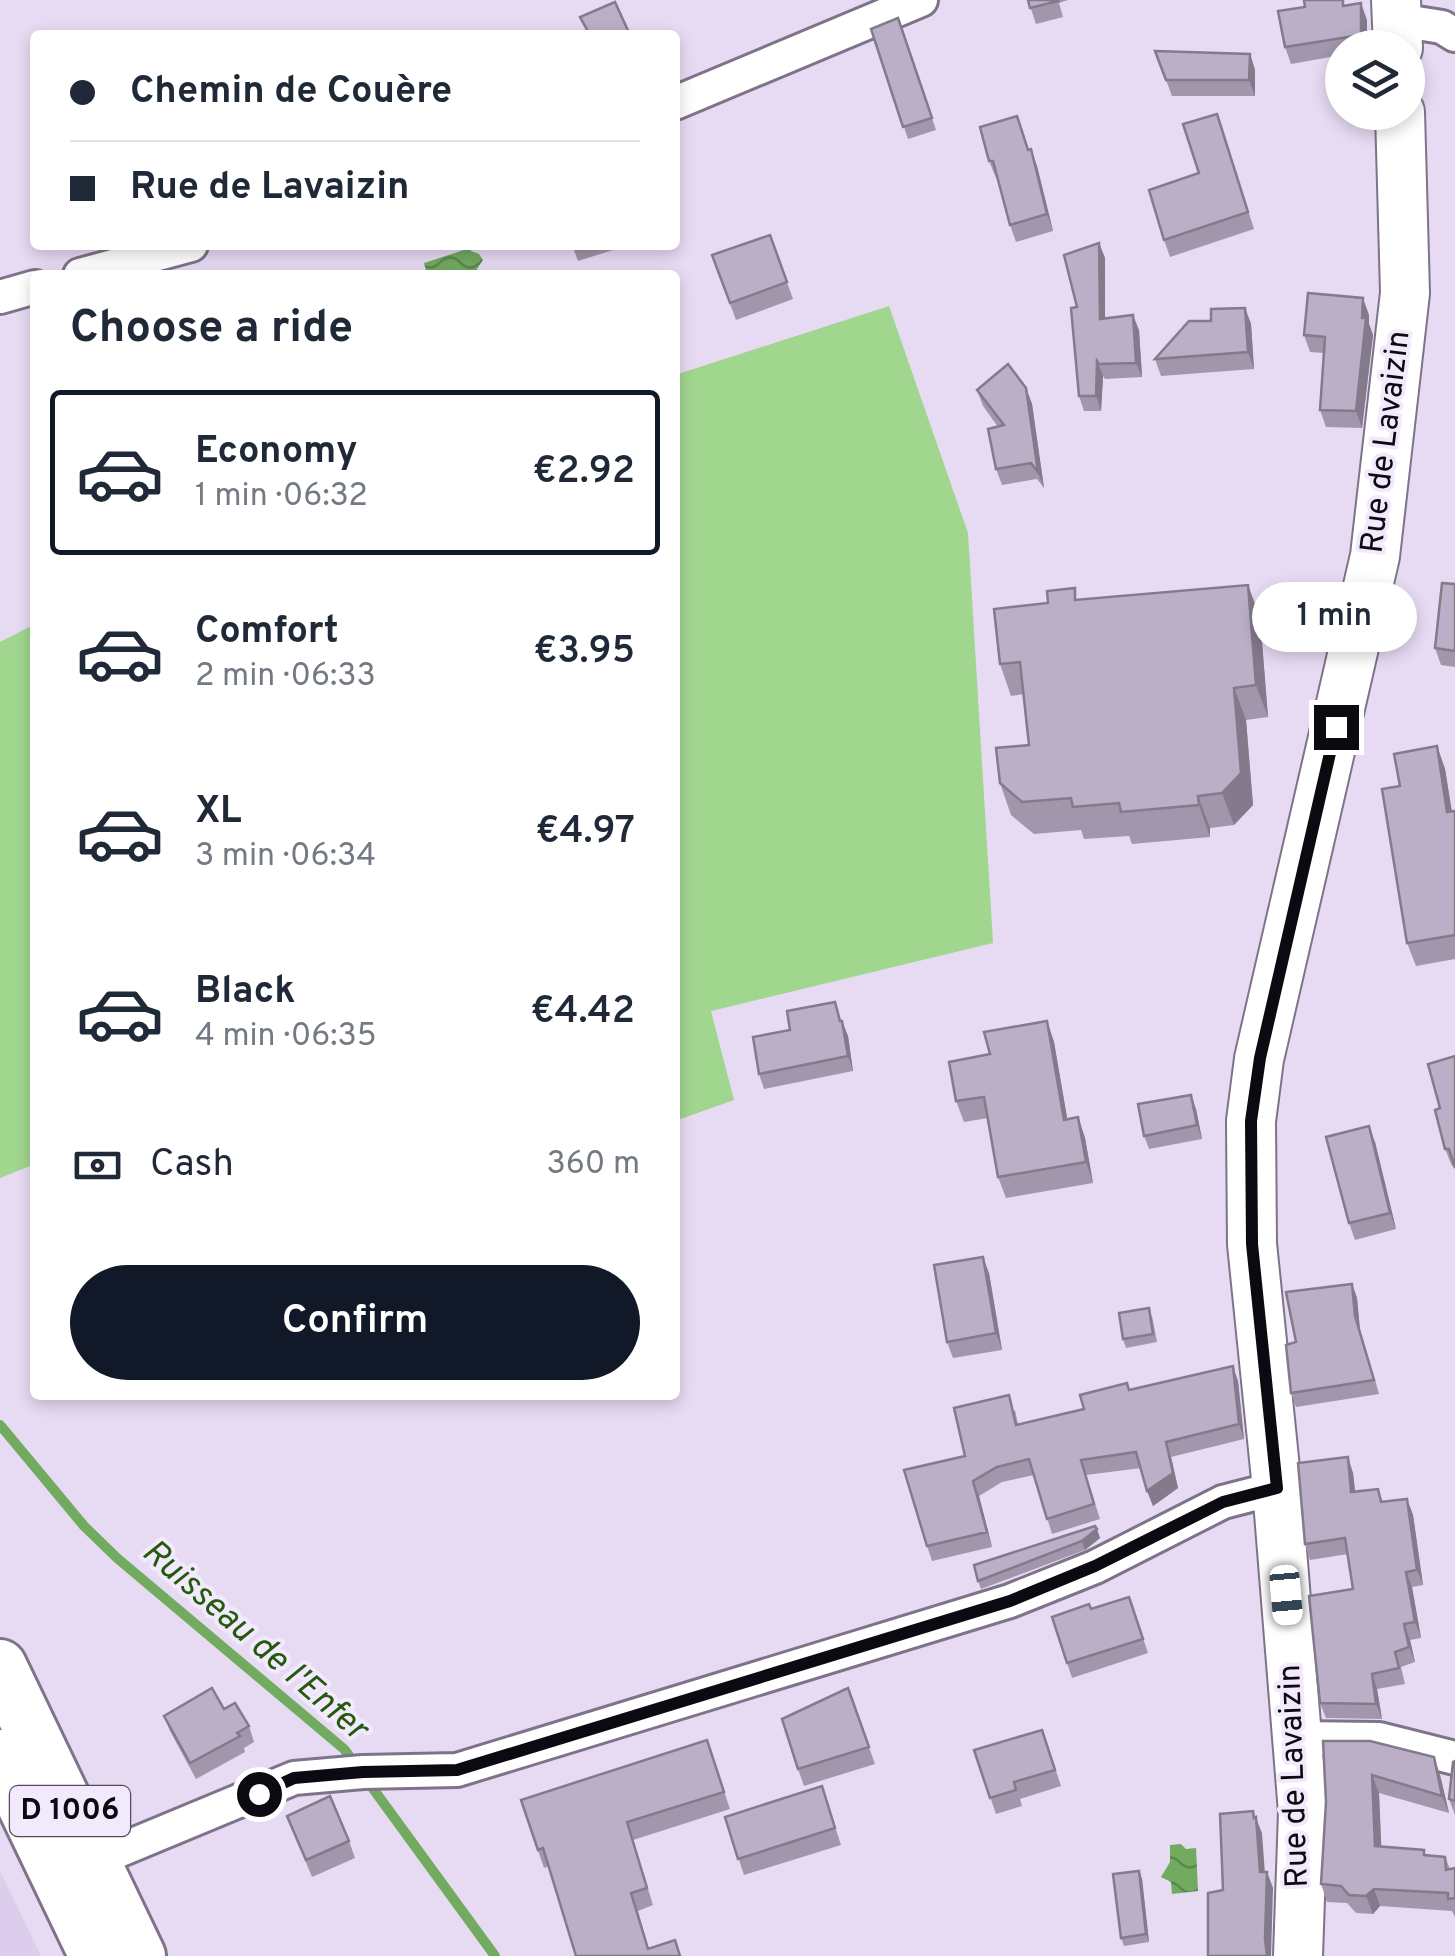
<!DOCTYPE html>
<html lang="en">
<head>
<meta charset="utf-8">
<style>
	body { margin:0; font-family:Overpass,sans-serif; background:#f2f2f3; color:#1f2937; height:100vh; display:flex; flex-direction:column; font-size:38px; white-space:nowrap }
	* { box-sizing:border-box; margin:0 }
	p { font-size:32px; color:#747a83 }
	.icon { flex:none; width:55px; height:55px; fill:none; stroke:currentColor; stroke-width:2; stroke-linecap:round; stroke-linejoin:round }
	.map { position:relative; flex:1; overflow:hidden }
	.panel { position:absolute; left:30px; top:270px; width:650px; height:1130px; display:flex; flex-direction:column; background:#fff; border-radius:10px; box-shadow:0 5px 15px #0003 }
	.panel>* { flex:none }
	.hud { position:absolute; left:30px; top:30px; width:650px; height:220px; border-radius:10px; box-shadow:0 5px 15px #0003; display:grid; align-content:center; height:220px; padding:0 40px; background:#fff }
	.tools { position:absolute; left:1325px; top:30px; display:grid; gap:20px }
	.tools a { display:grid; place-items:center; width:100px; height:100px; border-radius:50%; background:#fff; box-shadow:0 5px 15px #0003; font-size:50px }
	.end { position:absolute; width:45px; height:45px; margin:-22px; border:12px solid #0d0911; background:#fff; box-shadow:0 0 0 5px #fff }
	.from { border-radius:50% }
	.bubble { position:absolute; height:70px; border-radius:35px; background:#fff; box-shadow:0 5px 15px #0003; font-size:32px; font-weight:600; line-height:70px; text-align:center }
	.car { position:absolute; width:30px; height:60px; margin:-30px -15px; border-radius:12px; box-shadow:0 0 8px 2px #0007; background:linear-gradient(#fff 24%,#345 0 40%,#fff 0 76%,#345 0 86%,#fff 0) }
	.hud b { display:flex; align-items:center; gap:35px; height:95px; font-size:38px }
	.hud b+b { border-top:2px solid #e0e1e3 }
	.hud i { width:25px; height:25px; background:#1f2937 }
	ul { padding:0; list-style:none }
	li { display:flex; align-items:center; gap:30px; height:165px; margin:0 20px 15px; padding:0 20px; border:5px solid transparent; border-radius:10px }
	li div { flex:1 }
	li b { display:block; font-size:38px }
	li em { font-style:normal; font-weight:600 }
	li.active { border-color:#111827 }
	li>.icon { width:90px; height:90px; stroke-width:1.5 }
	h2 { padding:0 40px; font-size:45px; line-height:120px }
	.pay { display:flex; align-items:center; gap:25px; height:110px; padding:0 40px; font-size:38px }
	.pay p { margin-inline-start:auto }
	.button { display:flex; gap:20px; margin-top:auto; padding:20px 40px }
	.button a { flex:1; height:115px; border-radius:60px; background:#111827; color:#fff; font-size:40px; font-weight:600; line-height:115px; text-align:center }
	.map>svg:first-child { display:block }
</style>
</head>
<body>
<div class="map">
<svg width="1455" height="1956" viewBox="0 0 1455 1956">
	<defs>
		<pattern id="water-waves" width="16" height="10" patternUnits="userSpaceOnUse" patternTransform="scale(2.5)"><rect width="16" height="10" fill="#72aa60"/><path d="M0 5q4-4 8 0t8 0" fill="none" stroke="#5c894e"/></pattern>
	</defs>
	<rect width="100%" height="100%" fill="#e7dbf3"/>
	<path fill="#dccdec" d="M0,1871L41,1956H0Z"/>
	<g fill="#a1d68f">
		<path d="M889,306L968,533L993,943L711,1011L734,1100L675,1121V375Z"/>
		<path d="M35,624V1164L0,1178V642Z"/>
	</g>
	<g fill="url(#water-waves)">
		<path d="M470,248L471,251L479,254L483,260L477,269L478,273L427,275L424,263Z"/>
		<path d="M1181,1844L1186,1849L1196,1848L1198,1891L1172,1894L1171,1882L1161,1877L1170,1862V1845Z"/>
	</g>
	<g fill="none" stroke-linecap="round" stroke-linejoin="round">
		<g stroke="#72aa60" stroke-width="10">
			<path d="M0,1425L84,1526L117,1558L344,1749L356,1765"/>
			<path d="M366,1779L495,1956"/>
		</g>
		<defs>
			<g id="minor">
				<path d="M1398,20L1442,27L1455,35"/>
				<path d="M675,103L921,0"/>
				<path d="M80,275L191,245"/>
				<path d="M0,297L35,287"/>
				<path d="M1297,1738L1379,1739L1455,1758"/>
				<path d="M94,1861L294,1778L363,1772L457,1770L1010,1601L1095,1567L1223,1502L1277,1488"/>
			</g>
			<g id="secondary">
				<path d="M1396,0L1398,48"/>
				<path d="M1298,1956L1303,1812L1277,1488L1252,1244L1251,1121L1259,1059L1375,556L1405,293L1400,112"/>
			</g>
			<g id="primary">
				<path d="M0,1666L139,1956"/>
				<path d="M0,1756L96,1956"/>
			</g>
		</defs>
		<use href="#minor" stroke="#7e7389" stroke-width="38"/>
		<use href="#secondary" stroke="#7e7389" stroke-width="52"/>
		<use href="#primary" stroke="#7e7389" stroke-width="58"/>
		<use href="#minor" stroke="#fff" stroke-width="32"/>
		<use href="#secondary" stroke="#fff" stroke-width="48"/>
		<use href="#primary" stroke="#fff" stroke-width="52"/>
	</g>
	<g fill="#a196ab">
		<path d="M1028,0H1068L1059,3L1063,17L1036,24Z"/>
		<path d="M1347,6L1367,20V48H1342V55L1291,64L1285,47Z"/>
		<path d="M898,18L936,130L908,139L871,29Z"/>
		<path d="M1155,51L1250,54L1255,70V96H1172Z"/>
		<path d="M1217,114L1254,229L1170,257L1164,240L1199,173Z"/>
		<path d="M1029,150L1037,166L1053,231L1016,242L1010,225L998,178H996L989,161Z"/>
		<path d="M770,235L793,299L736,320L712,255Z"/>
		<path d="M1099,243L1105,258V318L1139,330L1142,377L1105,379L1103,376L1101,411H1084L1079,396L1077,307Z"/>
		<path d="M572,245H629L578,261Z"/>
		<path d="M1245,308L1251,324L1254,369L1161,376L1155,359L1211,321Z"/>
		<path d="M1369,315V324L1373,335L1362,428L1326,427L1320,410L1324,353L1310,352L1304,335Z"/>
		<path d="M1026,388L1032,404L1044,488L1037,479L1002,485L996,469L998,427L983,406L977,390Z"/>
		<path d="M1455,584V667L1441,665L1435,648Z"/>
		<path d="M1079,600L1260,617L1268,717L1246,720L1253,805L1234,825L1210,828V837L1132,844L1129,836L1084,839L1081,830L1034,834L1011,815L1000,783L1029,745L1024,694L1011,696L1000,664Z"/>
		<path d="M1437,746L1445,769L1452,811H1455V959L1416,966L1407,943L1400,786Z"/>
		<path d="M842,1021L848,1036L853,1071L764,1089L759,1074Z"/>
		<path d="M1047,1021L1054,1042L1067,1119L1078,1117L1085,1138L1093,1183L1006,1198L998,1177L988,1118L964,1122L956,1101L990,1054Z"/>
		<path d="M1440,1108L1454,1166H1452L1445,1149Z"/>
		<path d="M1196,1109L1202,1139L1149,1149L1144,1136Z"/>
		<path d="M1375,1142L1396,1229L1355,1240L1349,1223Z"/>
		<path d="M989,1273L1002,1350L953,1358L947,1342Z"/>
		<path d="M1352,1284L1357,1298L1360,1330L1379,1394L1296,1407L1291,1393L1296,1342Z"/>
		<path d="M1152,1316L1157,1342L1126,1348L1123,1339Z"/>
		<path d="M1238,1381L1244,1439L1171,1457L1178,1488L1153,1506L1141,1468L1086,1475L1100,1519L1052,1534L1034,1475L1002,1482L979,1496L992,1547L932,1561L927,1546L965,1456L1015,1410L1018,1424L1084,1409L1130,1390Z"/>
		<path d="M1353,1473L1355,1492L1378,1489L1383,1502L1407,1499L1413,1515L1423,1585L1412,1587L1421,1638L1410,1640L1415,1662L1401,1667L1405,1684L1377,1689L1382,1719L1326,1718L1320,1703L1353,1589L1348,1554L1310,1560L1305,1544Z"/>
		<path d="M1095,1526L1100,1538L1085,1550L981,1589L978,1581Z"/>
		<path d="M1129,1597L1148,1653L1072,1678L1052,1617L1091,1609Z"/>
		<path d="M848,1688L875,1764L804,1786L798,1769Z"/>
		<path d="M224,1709L249,1726L254,1742L244,1748L245,1752L196,1779L170,1731L164,1716Z"/>
		<path d="M707,1740L730,1809L633,1840L653,1905L638,1911L649,1949L576,1956L549,1866L544,1868L521,1800Z"/>
		<path d="M1323,1741L1434,1757L1440,1775L1449,1813L1379,1793L1381,1846L1424,1850L1426,1856L1445,1857L1450,1869L1455,1868V1917L1452,1911L1380,1906L1373,1914L1356,1913L1347,1903L1327,1902L1321,1884L1326,1802Z"/>
		<path d="M1048,1746L1061,1786L1020,1799L1022,1806L996,1814L974,1750Z"/>
		<path d="M1455,1761V1815L1449,1799Z"/>
		<path d="M822,1786L841,1845L744,1875L725,1817Z"/>
		<path d="M287,1816L349,1841L355,1858L312,1877Z"/>
		<path d="M1139,1871L1142,1879L1149,1942L1124,1946L1121,1938Z"/>
	</g>
	<g fill="#837a8b">
		<path d="M1361,3L1367,20V48L1361,35Z"/>
		<path d="M1250,54L1255,70V96L1249,80Z"/>
		<path d="M1031,149L1037,166L1053,231L1047,214Z"/>
		<path d="M1099,243L1105,258V334L1100,319Z"/>
		<path d="M1363,298L1369,315V324L1373,335L1362,428L1356,411Z"/>
		<path d="M1245,308L1251,324L1254,369L1248,352Z"/>
		<path d="M1133,315L1139,330L1142,377L1136,363Z"/>
		<path d="M1097,361L1103,376L1101,411L1096,396Z"/>
		<path d="M1026,388L1032,404L1044,488L1038,472Z"/>
		<path d="M1248,585L1260,617L1268,717L1256,685Z"/>
		<path d="M1234,688L1246,720L1253,805L1234,825L1222,793Z"/>
		<path d="M1437,746L1445,769L1455,833L1447,812Z"/>
		<path d="M1198,796L1210,828V837L1199,805Z"/>
		<path d="M835,1002L843,1028L842,1021L848,1036L853,1071L848,1056Z"/>
		<path d="M1047,1021L1054,1042L1071,1140L1064,1120Z"/>
		<path d="M1191,1095L1196,1109L1202,1139L1197,1125Z"/>
		<path d="M1078,1117L1085,1138L1093,1183L1086,1162Z"/>
		<path d="M1369,1126L1375,1142L1396,1229L1390,1213Z"/>
		<path d="M983,1257L989,1273L1002,1350L996,1333Z"/>
		<path d="M1352,1284L1357,1298L1360,1330L1379,1394L1355,1316Z"/>
		<path d="M1233,1366L1238,1381L1244,1439L1239,1424Z"/>
		<path d="M1166,1442L1171,1457L1178,1488L1153,1506L1147,1491Z"/>
		<path d="M1348,1457L1353,1473L1357,1508L1351,1492Z"/>
		<path d="M973,1481L979,1496L992,1547L987,1532Z"/>
		<path d="M1407,1499L1413,1515L1423,1585L1417,1570Z"/>
		<path d="M1097,1529L1100,1538L1085,1550L1082,1541Z"/>
		<path d="M1406,1572L1412,1587L1421,1638L1415,1622Z"/>
		<path d="M1404,1624L1410,1640L1415,1662L1409,1647Z"/>
		<path d="M1372,1674L1377,1689L1382,1719L1376,1704Z"/>
		<path d="M1434,1757L1440,1775L1449,1813L1442,1796Z"/>
		<path d="M1372,1775L1379,1793L1382,1863L1375,1846Z"/>
		<path d="M1253,1811L1262,1833L1266,1888L1260,1872Z"/>
		<path d="M1139,1871L1142,1879L1149,1942L1146,1934Z"/>
		<path d="M1267,1872L1273,1888L1271,1956H1267L1265,1939Z"/>
		<path d="M1374,1889L1380,1906L1373,1914L1366,1896Z"/>
	</g>
	<g fill="#bbafc7" stroke="#837a8b" stroke-width="2.5">
		<path d="M1028,0H1057L1058,1L1030,8Z"/>
		<path d="M1304,0H1343V6L1361,3V35L1285,47L1278,11L1305,7Z"/>
		<path d="M615,2L630,35H590L580,17Z"/>
		<path d="M898,18L932,118L903,127L871,29Z"/>
		<path d="M1155,51L1250,54L1249,80H1166Z"/>
		<path d="M1217,114L1248,212L1164,240L1149,190L1199,173L1183,124Z"/>
		<path d="M1017,116L1028,150L1031,149L1047,214L1010,225L993,161H989L980,127Z"/>
		<path d="M770,235L787,282L730,303L712,255Z"/>
		<path d="M1099,243L1100,319L1133,315L1136,363L1099,364L1097,361L1096,396H1079L1071,308L1077,307L1064,255Z"/>
		<path d="M1308,293L1363,298L1362,318H1366L1356,411L1320,410L1325,337L1304,335Z"/>
		<path d="M1245,308L1248,352L1155,359L1189,321H1211V309Z"/>
		<path d="M1008,364L1026,388L1038,472L1031,463L996,469L988,429L1004,425L977,390Z"/>
		<path d="M1442,583L1455,584V651L1435,648Z"/>
		<path d="M1248,585L1256,685L1234,688L1241,773L1222,793L1198,796L1199,805L1121,812L1119,803L1073,807L1071,798L1022,802L1000,783L996,748L1029,745L1020,662L1000,664L994,609L1048,603L1047,591L1075,588V600Z"/>
		<path d="M1437,746L1447,812L1455,811V935L1407,943L1382,789L1400,786L1394,754Z"/>
		<path d="M835,1002L840,1021H842L848,1056L759,1074L753,1037L790,1030L787,1011Z"/>
		<path d="M1047,1021L1064,1120L1078,1117L1086,1162L998,1177L984,1097L956,1101L949,1062L990,1054L984,1032Z"/>
		<path d="M1455,1056V1168L1449,1149H1445L1435,1110L1440,1108L1428,1064Z"/>
		<path d="M1191,1095L1197,1125L1144,1136L1138,1104Z"/>
		<path d="M1369,1126L1390,1213L1349,1223L1326,1137Z"/>
		<path d="M983,1257L996,1333L947,1342L934,1265Z"/>
		<path d="M1352,1284L1355,1316L1374,1380L1291,1393L1286,1345L1296,1342L1286,1292Z"/>
		<path d="M1149,1308L1153,1334L1123,1339L1119,1313Z"/>
		<path d="M1233,1366L1239,1424L1166,1442L1173,1473L1147,1491L1136,1452L1081,1460L1094,1504L1047,1519L1029,1459L997,1467L973,1481L987,1532L927,1546L904,1470L965,1456L954,1408L1009,1395L1016,1425L1084,1409L1080,1395L1127,1383L1129,1390Z"/>
		<path d="M1348,1457L1351,1492L1378,1489L1381,1502L1407,1499L1417,1570L1406,1572L1415,1622L1404,1624L1409,1647L1395,1652L1399,1668L1372,1674L1376,1704L1320,1703L1309,1596L1353,1589L1345,1538L1305,1544L1298,1463Z"/>
		<path d="M1095,1526L1097,1529L1082,1541L978,1581L974,1565Z"/>
		<path d="M1129,1597L1143,1639L1067,1663L1052,1617L1089,1604L1091,1609Z"/>
		<path d="M212,1688L224,1709L235,1703L249,1726L237,1733L240,1736L190,1763L164,1716Z"/>
		<path d="M848,1688L869,1747L798,1769L782,1719Z"/>
		<path d="M1042,1730L1055,1770L1014,1782L1016,1790L990,1798L974,1750Z"/>
		<path d="M707,1740L724,1792L627,1822L647,1888L631,1893L648,1949L675,1940L680,1956H576L543,1848L538,1850L521,1800Z"/>
		<path d="M1323,1741H1370L1434,1757L1442,1796L1372,1775L1375,1846L1424,1850V1855L1445,1857L1446,1870L1455,1868V1898L1448,1899V1893L1374,1889L1366,1896L1349,1895L1341,1886L1321,1884L1326,1802Z"/>
		<path d="M1455,1761V1801L1449,1799L1453,1762Z"/>
		<path d="M822,1786L835,1828L738,1859L725,1817Z"/>
		<path d="M330,1796L349,1841L306,1860L287,1816Z"/>
		<path d="M1253,1811L1254,1818L1256,1817L1260,1872H1267L1265,1939L1267,1956H1208V1893L1223,1890L1220,1814Z"/>
		<path d="M1139,1871L1146,1934L1121,1938L1113,1874Z"/>
	</g>
	<g fill="none" stroke-linecap="round" stroke-linejoin="round">
		<path stroke="#0d0911" stroke-width="12" d="M259,1794L294,1778L363,1772L457,1770L1010,1601L1095,1566L1223,1502L1277,1488L1252,1244L1251,1121L1260,1058L1336,727"/>
	</g>
	<g text-anchor="middle" dominant-baseline="central" stroke-width="8" stroke-linejoin="round" paint-order="stroke">
		<rect fill="#f3e9fd" stroke="#524c58" stroke-width="2.5" x="10" y="1786" width="120" height="50" rx="8"/>
		<g font-size="30" font-weight="bold" fill="#0d0911">
			<text x="70" y="1811">D 1006</text>
		</g>
		<g font-size="32" fill="#0d0911" stroke="#f3e9fd">
			<text transform="translate(1387 442) rotate(-83)">Rue de Lavaizin</text>
			<text transform="translate(1295 1776) rotate(-92)">Rue de Lavaizin</text>
		</g>
		<g font-size="35" font-style="italic" fill="#245a0c" stroke="#f3e9fd">
			<text transform="translate(254 1641) rotate(41)">Ruisseau de l'Enfer</text>
		</g>
	</g>
</svg>
<div class="tools">
<a><svg class="icon" aria-label="layers" viewBox="0 0 24 24"><path d="M12 4l9 5-9 5-9-5zM3 14l9 5 9-5"/></svg></a>
</div>
<i class="end from" style="left:259px;top:1794px"></i>
<i class="end" style="left:1336px;top:727px"></i>
<div class="bubble" style="left:1252px;top:582px;width:165px">1 min</div>
<i class="car" style="left:1286px;top:1595px;rotate:175deg"></i>
<div class="hud">
<b><i class="from"></i>Chemin de Couère</b>
<b><i></i>Rue de Lavaizin</b>
</div>
<section class="panel">
<h2>Choose a ride</h2>
<ul>
<li class="active"><svg class="icon" aria-label="car" viewBox="0 0 24 24"><path d="M5 17H2v-5l4-1 3-4h7l3 4 3 1v5h-3M9 17h6M6 11h13"/><circle cx="7" cy="17" r="2"/><circle cx="17" cy="17" r="2"/></svg><div><b>Economy</b><p>1 min · 06:32</p></div><em>€2.92</em></li>
<li><svg class="icon" aria-label="car" viewBox="0 0 24 24"><path d="M5 17H2v-5l4-1 3-4h7l3 4 3 1v5h-3M9 17h6M6 11h13"/><circle cx="7" cy="17" r="2"/><circle cx="17" cy="17" r="2"/></svg><div><b>Comfort</b><p>2 min · 06:33</p></div><em>€3.95</em></li>
<li><svg class="icon" aria-label="car" viewBox="0 0 24 24"><path d="M5 17H2v-5l4-1 3-4h7l3 4 3 1v5h-3M9 17h6M6 11h13"/><circle cx="7" cy="17" r="2"/><circle cx="17" cy="17" r="2"/></svg><div><b>XL</b><p>3 min · 06:34</p></div><em>€4.97</em></li>
<li><svg class="icon" aria-label="car" viewBox="0 0 24 24"><path d="M5 17H2v-5l4-1 3-4h7l3 4 3 1v5h-3M9 17h6M6 11h13"/><circle cx="7" cy="17" r="2"/><circle cx="17" cy="17" r="2"/></svg><div><b>Black</b><p>4 min · 06:35</p></div><em>€4.42</em></li>
</ul>
<div class="pay"><svg class="icon" aria-label="cash" viewBox="0 0 24 24"><path d="M3 7h18v10H3z"/><circle cx="12" cy="12" r="2"/></svg>Cash<p>360 m</p></div>
<div class="button"><a>Confirm</a></div>
</section>
</div>
</body>
</html>
